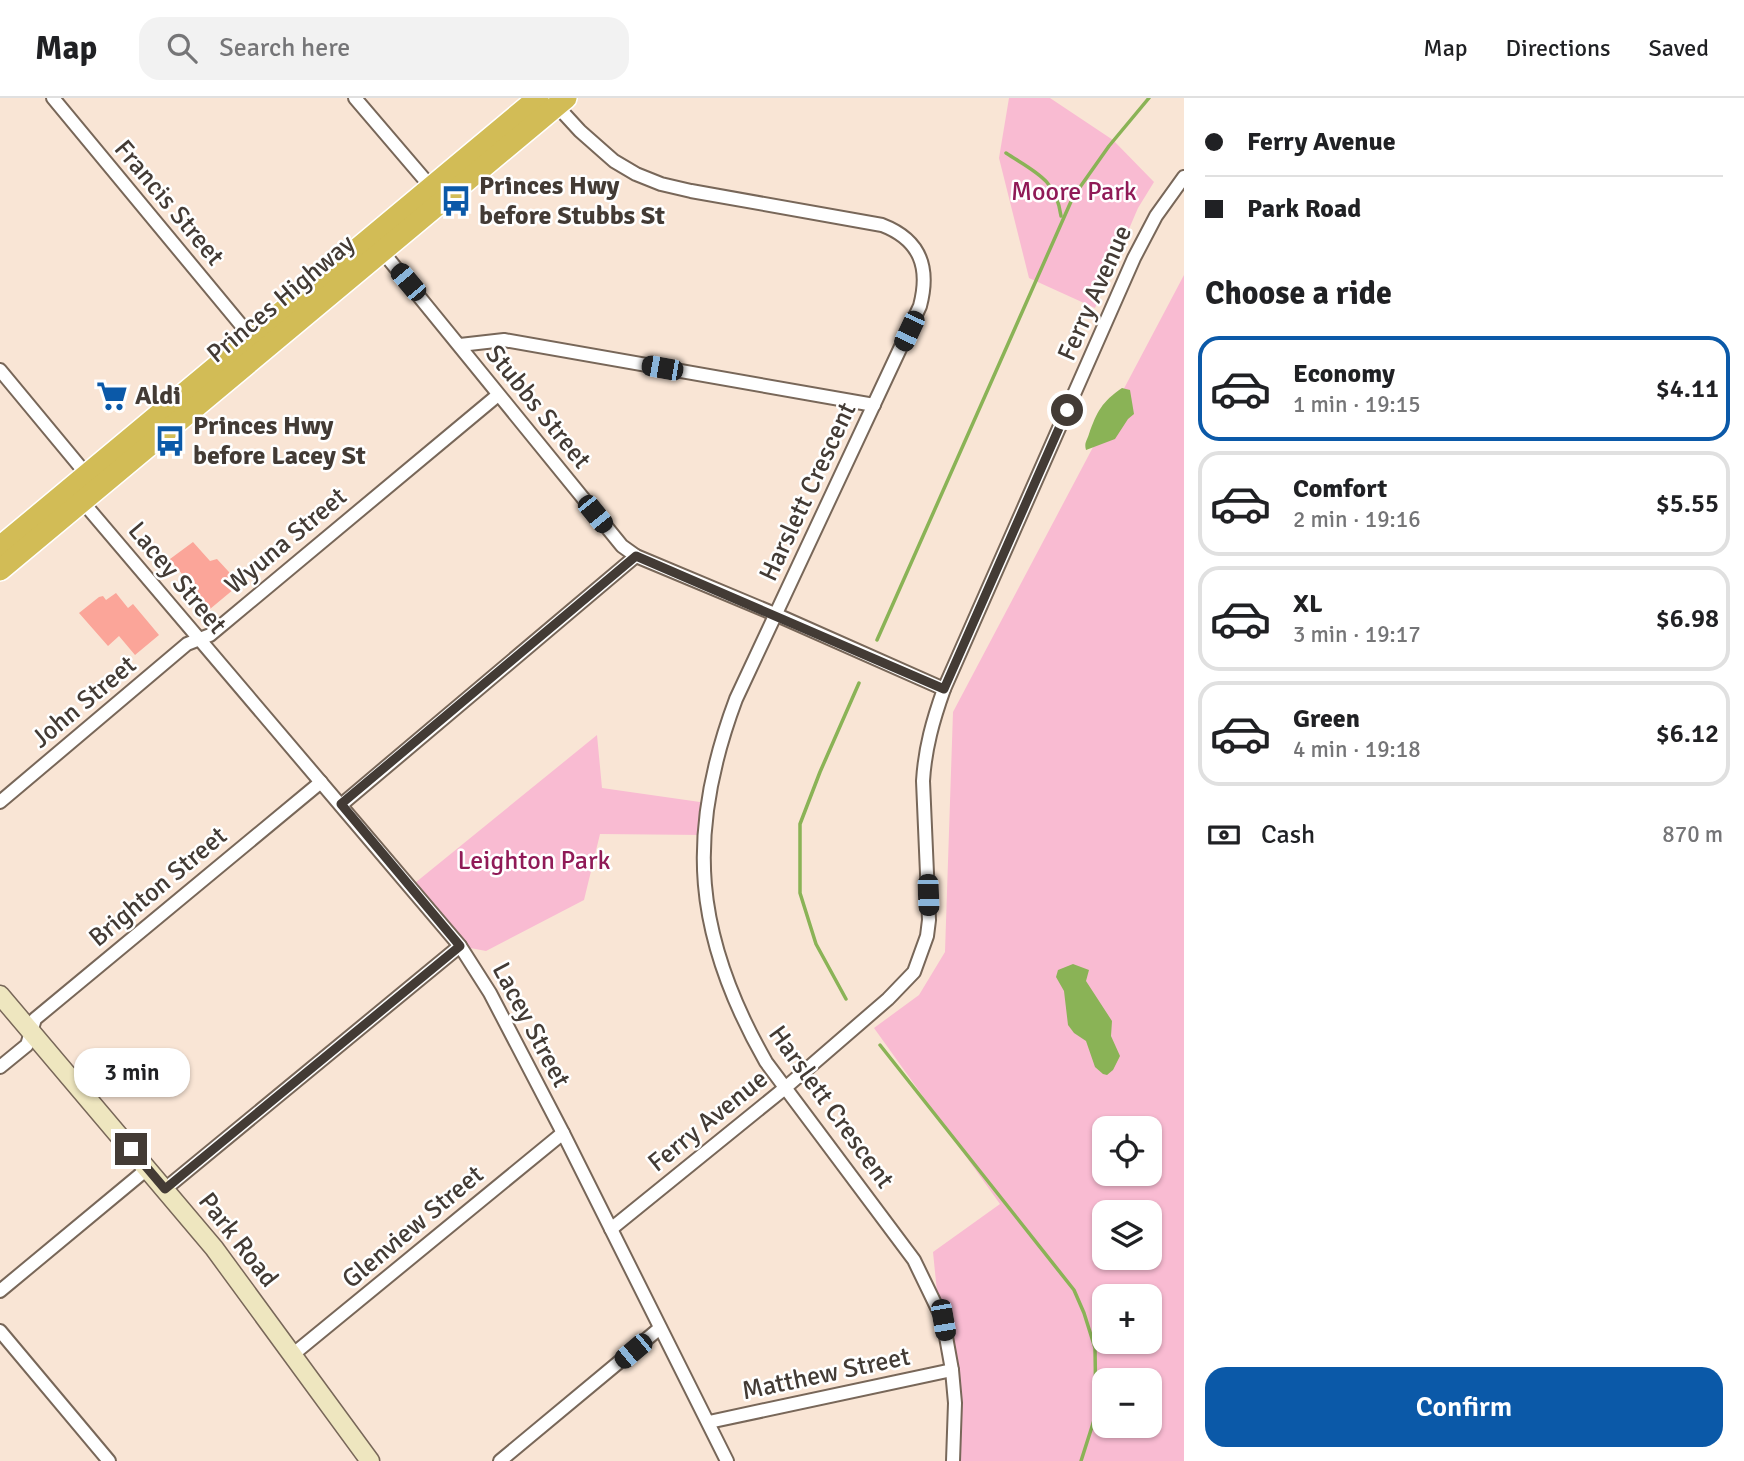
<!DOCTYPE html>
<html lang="en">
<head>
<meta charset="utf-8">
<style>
	body { margin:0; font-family:Signika,sans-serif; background:#f2f2f2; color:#202124; height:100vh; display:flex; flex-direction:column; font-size:26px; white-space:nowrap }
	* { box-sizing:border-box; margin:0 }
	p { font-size:23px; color:#757577 }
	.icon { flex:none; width:38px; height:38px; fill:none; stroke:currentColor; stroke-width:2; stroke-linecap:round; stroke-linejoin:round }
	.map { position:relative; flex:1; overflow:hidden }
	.panel { display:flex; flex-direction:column; background:#fff; width:560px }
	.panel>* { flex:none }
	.top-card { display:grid; align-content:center; height:154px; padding:0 21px; background:#fff }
	.controls { position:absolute; left:1092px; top:1018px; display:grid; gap:14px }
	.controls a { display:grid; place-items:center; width:70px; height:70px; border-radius:14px; background:#fff; box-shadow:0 2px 5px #0004; font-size:35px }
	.end { position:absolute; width:32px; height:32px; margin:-16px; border:9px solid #433b35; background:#fff; box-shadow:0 0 0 4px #fff }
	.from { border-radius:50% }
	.bubble { position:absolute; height:49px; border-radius:21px; background:#fff; box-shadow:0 2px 5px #0004; font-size:23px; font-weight:600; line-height:49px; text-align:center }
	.car { position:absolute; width:21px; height:42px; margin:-21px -10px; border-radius:9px; box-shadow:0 0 5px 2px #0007; background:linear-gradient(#222 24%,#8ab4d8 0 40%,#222 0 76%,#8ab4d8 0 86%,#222 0) }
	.top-card b { display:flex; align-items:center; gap:24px; height:66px; font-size:26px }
	.top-card b+b { border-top:2px solid #e0e0e0 }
	.top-card i { width:18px; height:18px; background:#202124 }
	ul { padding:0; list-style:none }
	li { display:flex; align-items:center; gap:21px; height:105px; margin:0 14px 10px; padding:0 7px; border:4px solid #e0e0e0; border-radius:21px }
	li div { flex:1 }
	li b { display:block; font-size:26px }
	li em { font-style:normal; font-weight:600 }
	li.active { border-color:#0b59a8 }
	li>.icon { width:63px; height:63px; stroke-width:1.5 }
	h2 { padding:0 21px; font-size:32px; line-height:84px }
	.pay { display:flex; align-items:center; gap:18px; height:77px; padding:0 21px; font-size:26px }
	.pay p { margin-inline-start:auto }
	.primary-button { display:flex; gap:14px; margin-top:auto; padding:14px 21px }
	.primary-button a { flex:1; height:80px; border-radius:21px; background:#0b59a8; color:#fff; font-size:28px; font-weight:600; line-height:80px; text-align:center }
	header { display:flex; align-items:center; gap:42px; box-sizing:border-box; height:98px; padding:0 35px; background:#fff; border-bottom:2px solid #e0e0e0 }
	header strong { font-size:33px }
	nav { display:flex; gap:38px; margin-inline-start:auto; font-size:24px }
	.search { width:490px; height:63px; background:#f2f2f2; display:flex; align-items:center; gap:18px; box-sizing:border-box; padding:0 24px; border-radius:21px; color:#757577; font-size:26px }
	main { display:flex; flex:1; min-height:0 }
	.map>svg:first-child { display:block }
</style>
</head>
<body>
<header>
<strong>Map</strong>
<div class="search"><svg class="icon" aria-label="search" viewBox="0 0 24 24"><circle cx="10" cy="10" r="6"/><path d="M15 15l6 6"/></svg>Search here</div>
<nav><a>Map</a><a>Directions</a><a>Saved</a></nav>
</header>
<main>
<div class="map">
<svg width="1184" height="1363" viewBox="0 0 1184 1363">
	<rect width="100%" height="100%" fill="#f9e5d5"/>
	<g fill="#f9bbd2" fill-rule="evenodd">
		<path d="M1009,0H1050L1113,42L1154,84L1138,110L1095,210L1029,180L999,60Z"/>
		<path d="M1184,177V1363H954L933,1154L1000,1106L874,930L919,897L945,854L953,614ZM1104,1031H1150V1076H1104ZM1104,1115H1150V1160H1104ZM1104,1199H1150V1244H1104ZM1104,1283H1150V1328H1104Z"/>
		<path d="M597,637L602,690L707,705L703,737L600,736L584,802L486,853L460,848L410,789Z"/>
	</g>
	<g fill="#8ab356">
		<path d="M1122,290L1130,292L1134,316L1128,321L1115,341L1086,352C1084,344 1087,343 1089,336C1097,313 1102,304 1122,290Z"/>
		<path d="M1073,866L1089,872L1086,883L1112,923L1111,938L1120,958L1113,972L1107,977L1103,976L1095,969L1086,943L1074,935L1068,927L1064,893L1056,879L1058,872Z"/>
	</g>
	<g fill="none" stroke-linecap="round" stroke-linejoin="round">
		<g stroke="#8ab356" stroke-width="3.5">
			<path d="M1006,55C1035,74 1056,81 1061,118"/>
			<path d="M877,542L1073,99L1109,48L1149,0"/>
			<path d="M846,901L816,846L800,795V726L820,674L859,585"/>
			<path d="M880,947L1074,1192L1084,1215L1095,1250L1096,1316L1081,1363"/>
		</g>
	</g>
	<g fill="#fba599">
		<path d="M193,444L210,463L217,461L240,486L210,511L170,461Z"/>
		<path d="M116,495L128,510L133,506L159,537L135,557L119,538L108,548L79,515L99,499L103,498L106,502Z"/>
	</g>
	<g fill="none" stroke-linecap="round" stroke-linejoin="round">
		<defs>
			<g id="minor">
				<path d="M53,0L251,239"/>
				<path d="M355,0L431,89"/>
				<path d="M557,8L580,33L614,63L636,76L661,86L691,93L882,127C921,142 930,170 920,208L736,601C685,737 694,838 766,964L914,1162L943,1222L952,1272L955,1305L953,1363"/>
				<path d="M382,153L622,448L636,458L777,517L944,591"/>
				<path d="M460,247L504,242L874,307"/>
				<path d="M0,272L87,377"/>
				<path d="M82,403L460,848L490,895L563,1035L727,1363"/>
				<path d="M0,704L187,546L210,537L498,297"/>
				<path d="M341,707L636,458"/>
				<path d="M0,969L27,947L35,921L321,684"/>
				<path d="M165,1091L460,848"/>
				<path d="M611,1131L785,990L888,901L914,874L927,838L929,822L923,683C925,650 933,622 944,591L1134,160L1156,118L1184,79"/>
				<path d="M0,1193L147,1071"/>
				<path d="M0,1233L109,1363"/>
				<path d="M291,1258L563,1035"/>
				<path d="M709,1324L952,1272"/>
				<path d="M500,1363L660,1230"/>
			</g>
			<path id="secondary" d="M0,897L214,1150L370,1363"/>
			<g id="trunk">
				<path d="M0,449L538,0"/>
				<path d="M0,472L566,0"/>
			</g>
		</defs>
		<use href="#minor" stroke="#786759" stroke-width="16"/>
		<use href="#secondary" stroke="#786759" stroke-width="21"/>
		<use href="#trunk" stroke="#fff" stroke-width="24"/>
		<use href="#minor" stroke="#fff" stroke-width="12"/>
		<use href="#secondary" stroke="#eee6bf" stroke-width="18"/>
		<use href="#trunk" stroke="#d2bc56" stroke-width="21"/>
	</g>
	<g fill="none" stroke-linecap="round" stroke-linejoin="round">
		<path stroke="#433b35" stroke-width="9" d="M131,1051L165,1091L460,848L341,706L636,458L944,591L1067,312"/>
	</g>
	<defs>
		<symbol id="bus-bare" viewBox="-9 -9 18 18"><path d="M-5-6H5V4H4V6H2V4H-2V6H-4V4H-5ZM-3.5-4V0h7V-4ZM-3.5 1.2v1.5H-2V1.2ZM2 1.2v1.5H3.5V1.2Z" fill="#0b59a8" stroke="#fff" stroke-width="2.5" paint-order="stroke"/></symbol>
		<symbol id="supermarket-bare" viewBox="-9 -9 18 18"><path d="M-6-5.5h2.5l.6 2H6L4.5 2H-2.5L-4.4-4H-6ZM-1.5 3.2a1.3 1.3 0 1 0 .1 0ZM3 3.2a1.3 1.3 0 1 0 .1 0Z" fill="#0b59a8" stroke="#fff" stroke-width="2.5" paint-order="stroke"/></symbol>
	</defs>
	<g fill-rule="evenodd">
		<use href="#bus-bare" x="434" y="81" width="44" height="44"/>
		<use href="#supermarket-bare" x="90" y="276" width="44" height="44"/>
		<use href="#bus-bare" x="148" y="321" width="44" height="44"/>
	</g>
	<g text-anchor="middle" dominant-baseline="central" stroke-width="5" stroke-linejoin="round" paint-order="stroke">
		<g font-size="26" font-weight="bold" fill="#433b35" stroke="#fff" text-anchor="start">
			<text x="479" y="88">Princes Hwy<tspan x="479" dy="30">before Stubbs St</tspan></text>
			<text x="135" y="298">Aldi</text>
			<text x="193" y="328">Princes Hwy<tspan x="193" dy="30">before Lacey St</tspan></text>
		</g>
		<g font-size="26" fill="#901a57" stroke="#fff">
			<text x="1074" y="94">Moore Park</text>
			<text x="534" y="763">Leighton Park</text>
		</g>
		<g font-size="26" fill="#433b35" stroke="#fff">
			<text transform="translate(169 105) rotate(50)">Francis Street</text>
			<text transform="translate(1095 195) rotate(-66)">Ferry Avenue</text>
			<text transform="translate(281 201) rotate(-40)">Princes Highway</text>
			<text transform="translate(538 309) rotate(51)">Stubbs Street</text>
			<text transform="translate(808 394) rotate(-65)">Harslett Crescent</text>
			<text transform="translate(286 443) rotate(-40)">Wyuna Street</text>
			<text transform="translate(177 480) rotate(50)">Lacey Street</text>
			<text transform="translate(84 604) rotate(-40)">John Street</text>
			<text transform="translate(158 789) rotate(-40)">Brighton Street</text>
			<text transform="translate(531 927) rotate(62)">Lacey Street</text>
			<text transform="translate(831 1009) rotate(54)">Harslett Crescent</text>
			<text transform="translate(708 1023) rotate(-39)">Ferry Avenue</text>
			<text transform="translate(413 1129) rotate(-40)">Glenview Street</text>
			<text transform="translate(238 1142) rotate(52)">Park Road</text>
			<text transform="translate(826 1276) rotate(-12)">Matthew Street</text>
		</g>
	</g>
</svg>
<div class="controls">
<a><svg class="icon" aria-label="locate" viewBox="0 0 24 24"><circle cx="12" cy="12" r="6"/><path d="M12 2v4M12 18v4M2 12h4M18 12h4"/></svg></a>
<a><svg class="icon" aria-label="layers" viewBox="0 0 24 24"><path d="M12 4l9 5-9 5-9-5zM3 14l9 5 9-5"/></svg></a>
<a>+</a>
<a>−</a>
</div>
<i class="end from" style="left:1067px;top:312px"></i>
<i class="end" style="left:131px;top:1051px"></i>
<div class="bubble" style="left:74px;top:950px;width:116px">3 min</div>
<i class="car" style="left:408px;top:184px;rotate:320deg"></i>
<i class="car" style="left:909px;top:233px;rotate:205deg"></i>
<i class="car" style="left:662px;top:270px;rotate:280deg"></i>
<i class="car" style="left:595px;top:416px;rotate:141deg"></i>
<i class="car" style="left:928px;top:797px;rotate:178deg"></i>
<i class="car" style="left:943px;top:1222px;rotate:170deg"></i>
<i class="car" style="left:633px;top:1253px;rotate:230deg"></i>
</div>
<section class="panel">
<div class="top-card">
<b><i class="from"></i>Ferry Avenue</b>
<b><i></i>Park Road</b>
</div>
<h2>Choose a ride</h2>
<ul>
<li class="active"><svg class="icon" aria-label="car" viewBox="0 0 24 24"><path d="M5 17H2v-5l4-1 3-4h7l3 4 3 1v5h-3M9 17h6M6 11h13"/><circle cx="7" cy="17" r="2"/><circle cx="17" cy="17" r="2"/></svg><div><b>Economy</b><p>1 min · 19:15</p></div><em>$4.11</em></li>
<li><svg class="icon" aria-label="car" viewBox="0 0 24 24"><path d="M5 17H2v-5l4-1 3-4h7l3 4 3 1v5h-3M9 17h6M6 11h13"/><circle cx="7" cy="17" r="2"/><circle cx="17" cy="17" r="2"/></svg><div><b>Comfort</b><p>2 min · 19:16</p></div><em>$5.55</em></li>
<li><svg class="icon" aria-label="car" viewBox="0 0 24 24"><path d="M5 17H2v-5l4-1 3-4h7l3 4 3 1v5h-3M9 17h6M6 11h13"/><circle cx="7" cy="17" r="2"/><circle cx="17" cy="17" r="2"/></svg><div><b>XL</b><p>3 min · 19:17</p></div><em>$6.98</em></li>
<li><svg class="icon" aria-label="car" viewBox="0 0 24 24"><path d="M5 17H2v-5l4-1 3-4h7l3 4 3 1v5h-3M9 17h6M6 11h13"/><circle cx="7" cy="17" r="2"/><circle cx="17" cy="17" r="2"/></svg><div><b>Green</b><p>4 min · 19:18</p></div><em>$6.12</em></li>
</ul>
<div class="pay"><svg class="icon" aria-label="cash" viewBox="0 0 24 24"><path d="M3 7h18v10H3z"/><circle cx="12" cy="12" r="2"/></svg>Cash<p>870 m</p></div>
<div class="primary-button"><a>Confirm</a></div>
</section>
</main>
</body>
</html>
